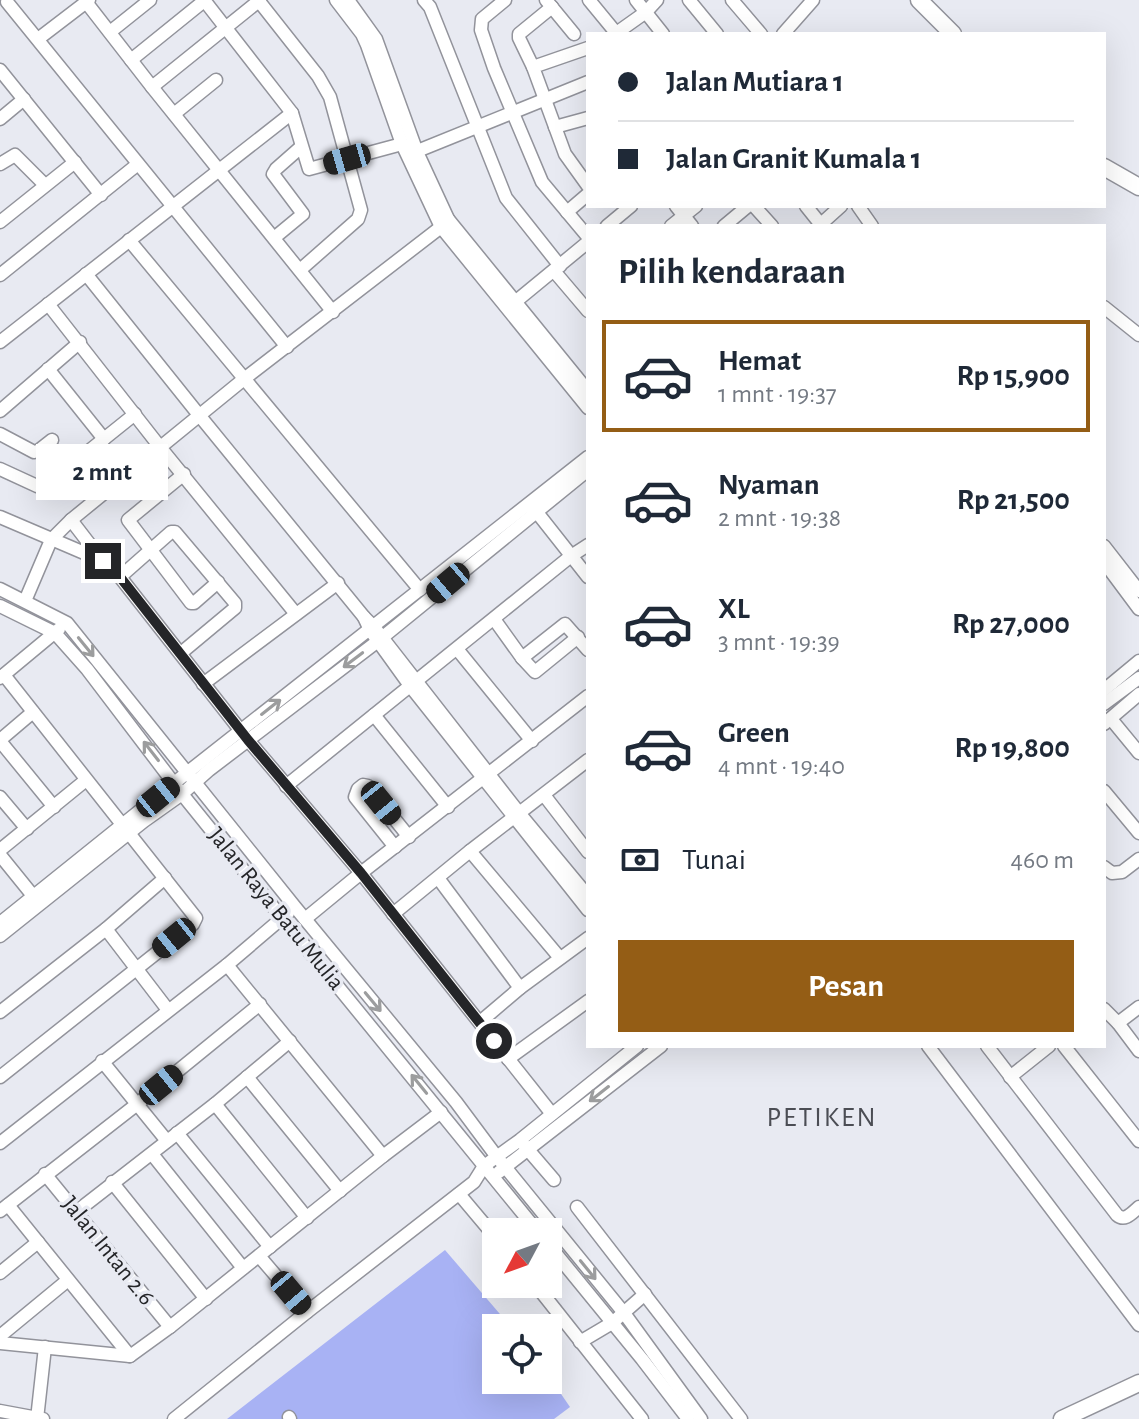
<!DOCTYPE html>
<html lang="id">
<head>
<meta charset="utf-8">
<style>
	body { margin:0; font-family:"Alegreya Sans",sans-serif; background:#f2f2f3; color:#1f2937; height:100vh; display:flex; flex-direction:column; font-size:30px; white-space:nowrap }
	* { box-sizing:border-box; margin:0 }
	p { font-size:26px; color:#747a83 }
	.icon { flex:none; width:44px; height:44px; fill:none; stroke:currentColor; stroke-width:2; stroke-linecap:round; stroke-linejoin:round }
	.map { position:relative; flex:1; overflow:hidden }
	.drawer { position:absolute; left:586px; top:224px; width:520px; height:824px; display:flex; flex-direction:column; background:#fff; border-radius:0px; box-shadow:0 8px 32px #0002 }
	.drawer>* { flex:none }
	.banner { position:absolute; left:586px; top:32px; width:520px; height:176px; border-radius:0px; box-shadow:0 8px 32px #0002; display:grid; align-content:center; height:176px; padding:0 32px; background:#fff }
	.needle { width:52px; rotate:229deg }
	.tools { position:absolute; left:482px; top:1218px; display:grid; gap:16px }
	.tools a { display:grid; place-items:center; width:80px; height:80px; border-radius:0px; background:#fff; box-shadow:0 8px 32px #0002; font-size:40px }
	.end { position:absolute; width:36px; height:36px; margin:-18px; border:10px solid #242528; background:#fff; box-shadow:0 0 0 4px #fff }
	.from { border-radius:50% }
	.bubble { position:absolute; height:56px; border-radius:0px; background:#fff; box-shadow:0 8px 32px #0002; font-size:26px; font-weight:600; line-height:56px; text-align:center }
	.car { position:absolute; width:24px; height:48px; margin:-24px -12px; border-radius:10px; box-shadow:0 0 6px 2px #0007; background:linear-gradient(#222 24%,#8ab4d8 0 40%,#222 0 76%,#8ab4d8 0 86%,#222 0) }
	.banner b { display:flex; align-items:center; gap:28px; height:76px; font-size:30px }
	.banner b+b { border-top:2px solid #e0e1e3 }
	.banner i { width:20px; height:20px; background:#1f2937 }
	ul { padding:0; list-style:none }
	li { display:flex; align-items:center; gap:24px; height:112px; margin:0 16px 12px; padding:0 16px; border:4px solid transparent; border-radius:0px }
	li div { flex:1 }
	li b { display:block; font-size:30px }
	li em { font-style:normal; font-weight:600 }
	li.active { border-color:#945d15 }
	li>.icon { width:72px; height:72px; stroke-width:1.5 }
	h2 { padding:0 32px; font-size:36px; line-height:96px }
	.pay { display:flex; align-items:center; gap:20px; height:88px; padding:0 32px; font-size:30px }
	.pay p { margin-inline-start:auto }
	.cta { display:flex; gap:16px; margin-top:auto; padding:16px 32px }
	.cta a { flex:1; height:92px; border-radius:0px; background:#945d15; color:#fff; font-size:32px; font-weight:600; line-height:92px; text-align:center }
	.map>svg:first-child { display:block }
</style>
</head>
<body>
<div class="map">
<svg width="1139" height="1419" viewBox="0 0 1139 1419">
	<rect width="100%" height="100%" fill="#e8eaf2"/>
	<path fill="#a8b2f4" d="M445,1250L512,1328H496V1380H548V1375L570,1407L554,1419H227Z"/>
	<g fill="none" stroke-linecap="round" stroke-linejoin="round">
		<defs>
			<g id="minor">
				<path d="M204,0L292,113L309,169L402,144"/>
				<path d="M258,0L318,76L330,97L361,210L358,219L300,270"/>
				<path d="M336,0L362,34L367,45L402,144L441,227L588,408"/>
				<path d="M348,0L376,39L417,152L448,219L588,391"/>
				<path d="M424,0L430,7L506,198L560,266"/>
				<path d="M505,0L482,19L481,30L494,68L542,182L588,237"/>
				<path d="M546,0L574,34"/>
				<path d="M589,0L617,34"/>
				<path d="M636,0L663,34"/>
				<path d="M689,0L717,34"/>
				<path d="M732,0L761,34"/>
				<path d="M7,2L287,347"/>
				<path d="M86,2L152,87L333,312"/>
				<path d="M110,32L150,0"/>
				<path d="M615,34L646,12L657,0"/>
				<path d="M783,34L813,0"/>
				<path d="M38,39L89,0"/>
				<path d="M588,48L533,67L565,154L588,186"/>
				<path d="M131,60L204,1"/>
				<path d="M533,67L519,38V34L552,7"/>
				<path d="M0,70L101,195"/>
				<path d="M152,87L260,0"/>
				<path d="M174,114L216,80"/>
				<path d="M0,119L24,99"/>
				<path d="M555,127L588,118"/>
				<path d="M410,154L588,82"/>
				<path d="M0,164L15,155L45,185"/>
				<path d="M676,206L692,226"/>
				<path d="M754,206L772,226"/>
				<path d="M806,206L822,226"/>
				<path d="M858,206L872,226"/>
				<path d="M567,212L588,194"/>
				<path d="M0,222L75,162"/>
				<path d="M821,224L841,206"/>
				<path d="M607,226L631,206"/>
				<path d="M671,226L696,206"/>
				<path d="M724,226L748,206"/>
				<path d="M274,238L303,214L273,174L276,169L301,147"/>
				<path d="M129,240L420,590"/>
				<path d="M554,271L588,311"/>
				<path d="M86,274L199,415L364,617"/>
				<path d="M0,275L138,164"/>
				<path d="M48,304L160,447L296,614"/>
				<path d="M509,307L588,242"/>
				<path d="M1104,307L1139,335"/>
				<path d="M0,342L292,113"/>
				<path d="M48,369L104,439"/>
				<path d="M0,411L80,342"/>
				<path d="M0,434L34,452L38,451L52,440"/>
				<path d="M0,469L37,486L44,487L135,414"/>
				<path d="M184,474L128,520L191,603H194L218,582"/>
				<path d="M532,506L588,577"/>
				<path d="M0,517L103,561L120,577L248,740L361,873L552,1114"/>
				<path d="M71,520L101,559"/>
				<path d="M1104,546L1139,591"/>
				<path d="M1104,562L1139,609"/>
				<path d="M120,577L171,532H175L235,603V608L181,653"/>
				<path d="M0,589L67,623L295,907L456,1102L497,1157L624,1313L701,1419"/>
				<path d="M25,601L51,540L71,520L244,379L441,227L448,219"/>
				<path d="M0,606L55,633L87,669L182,794L282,918L538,1232"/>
				<path d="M494,619L522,658L535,672L578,637"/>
				<path d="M457,649L532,741"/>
				<path d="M522,658L565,624L588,650"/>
				<path d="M0,678L59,629"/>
				<path d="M203,684L338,583"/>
				<path d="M1104,690L1139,661"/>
				<path d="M1104,704L1139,678"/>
				<path d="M374,715L448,807"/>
				<path d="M1111,719L1139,753"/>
				<path d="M1104,724L1139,694"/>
				<path d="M0,740L33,712"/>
				<path d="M0,741L54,807"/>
				<path d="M286,786L571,556L588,545"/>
				<path d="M1104,791L1139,833"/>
				<path d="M544,795L588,852"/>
				<path d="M0,797L27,829"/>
				<path d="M395,847L355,797L358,789L363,785L368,786L409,837"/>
				<path d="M0,850L86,780"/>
				<path d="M470,851L560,958"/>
				<path d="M0,855L34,897"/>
				<path d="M1104,867L1112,873L1122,872L1139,859"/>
				<path d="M438,878L520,988"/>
				<path d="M588,896L520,814L374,627L364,617L370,630L411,687L588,910"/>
				<path d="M393,914L470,851L588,760"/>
				<path d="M305,919L361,873L588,696"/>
				<path d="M0,923L188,772L588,457"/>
				<path d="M106,929L168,1010"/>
				<path d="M0,936L144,821L182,794L209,770L378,641L588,470"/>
				<path d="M227,965L383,1156"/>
				<path d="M1104,1009L1118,1023L1139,1007"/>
				<path d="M0,1012L106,929L165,878"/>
				<path d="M480,1022L520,988L588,938"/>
				<path d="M1118,1023L1139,1051"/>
				<path d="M928,1046L1139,1325"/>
				<path d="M987,1046L1117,1215C1125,1222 1132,1213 1139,1207"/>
				<path d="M1064,1046L1139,1141"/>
				<path d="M508,1059L588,1001"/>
				<path d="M102,1061L167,1141"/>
				<path d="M0,1077L193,924L196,918L4,675"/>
				<path d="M247,1077L340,1191"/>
				<path d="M1010,1077L1049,1046"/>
				<path d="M215,1104L307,1218"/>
				<path d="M177,1133L270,1247"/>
				<path d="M0,1143L227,965L288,913"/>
				<path d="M524,1145L554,1180"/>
				<path d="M152,1154L243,1268"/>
				<path d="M499,1172L661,1046"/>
				<path d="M45,1174L170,1327"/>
				<path d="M112,1182L206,1299"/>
				<path d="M459,1194L496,1238"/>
				<path d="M8,1205L130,1356"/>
				<path d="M577,1207L741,1419"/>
				<path d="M0,1211L136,1105L260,1004"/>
				<path d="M76,1212L215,1104L290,1041"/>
				<path d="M548,1244L642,1359L688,1419"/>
				<path d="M259,1256L307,1312"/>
				<path d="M0,1273L38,1242"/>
				<path d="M535,1284L642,1419"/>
				<path d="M0,1336L68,1280"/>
				<path d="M580,1342L612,1323L645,1294"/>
				<path d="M0,1343L130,1356L170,1327L383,1156L441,1112"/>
				<path d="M0,1411L43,1419"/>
				<path d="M289,1417L290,1419"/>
				<path d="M37,1419L45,1347"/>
				<path d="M174,1419L307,1312L474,1182L484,1166L520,1140L637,1046"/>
			</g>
			<g id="major">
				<path d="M919,0L953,34"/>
				<path d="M1104,167L1139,187"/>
				<path d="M1062,1419L1139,1383"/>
			</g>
		</defs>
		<use href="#minor" stroke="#92939b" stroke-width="15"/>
		<use href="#major" stroke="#92939b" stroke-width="19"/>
		<use href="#minor" stroke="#fff" stroke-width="12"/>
		<use href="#major" stroke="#fff" stroke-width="16"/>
	</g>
	<defs><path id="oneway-shaft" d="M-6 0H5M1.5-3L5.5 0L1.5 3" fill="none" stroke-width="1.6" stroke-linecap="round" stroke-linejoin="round" transform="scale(2)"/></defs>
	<g stroke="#9c9d9e">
		<use href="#oneway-shaft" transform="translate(86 647) rotate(51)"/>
		<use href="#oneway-shaft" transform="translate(353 660) rotate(143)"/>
		<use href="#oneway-shaft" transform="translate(271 707) rotate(-38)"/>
		<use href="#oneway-shaft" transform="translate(151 751) rotate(-128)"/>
		<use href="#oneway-shaft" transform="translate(373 1002) rotate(50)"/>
		<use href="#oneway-shaft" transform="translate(419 1084) rotate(-129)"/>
		<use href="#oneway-shaft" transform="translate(599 1094) rotate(142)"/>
		<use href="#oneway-shaft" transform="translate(588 1270) rotate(51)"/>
	</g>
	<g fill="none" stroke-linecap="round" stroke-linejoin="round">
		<path stroke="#242528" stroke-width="10" d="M103,561L120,577L248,740L361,873L494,1041"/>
	</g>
	<g text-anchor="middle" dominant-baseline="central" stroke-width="7" stroke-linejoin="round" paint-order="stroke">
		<g font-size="24" fill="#242528" stroke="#e8eaf2">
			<text transform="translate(276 909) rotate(51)">Jalan Raya Batu Mulia</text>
			<text transform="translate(108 1251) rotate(51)">Jalan Intan 2.6</text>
		</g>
		<g font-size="28" letter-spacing="2" fill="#4b4d54" stroke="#e8eaf2">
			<text x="822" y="1118">PETIKEN</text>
		</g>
	</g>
</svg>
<div class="tools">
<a><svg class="needle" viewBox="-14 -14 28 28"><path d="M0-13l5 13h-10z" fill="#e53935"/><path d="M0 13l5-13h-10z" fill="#747a83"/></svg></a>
<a><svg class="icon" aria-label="locate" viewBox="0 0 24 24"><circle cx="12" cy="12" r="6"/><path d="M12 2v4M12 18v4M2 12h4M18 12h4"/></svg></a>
</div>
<i class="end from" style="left:494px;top:1041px"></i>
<i class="end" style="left:103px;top:561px"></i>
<div class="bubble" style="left:36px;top:444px;width:132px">2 mnt</div>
<i class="car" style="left:347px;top:159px;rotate:254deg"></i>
<i class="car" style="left:448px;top:583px;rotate:230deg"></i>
<i class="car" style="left:158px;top:797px;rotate:51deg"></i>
<i class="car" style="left:381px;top:803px;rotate:141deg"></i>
<i class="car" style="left:174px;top:938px;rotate:231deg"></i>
<i class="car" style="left:161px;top:1085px;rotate:51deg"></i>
<i class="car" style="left:291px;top:1293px;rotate:140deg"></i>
<div class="banner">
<b><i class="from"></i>Jalan Mutiara 1</b>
<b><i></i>Jalan Granit Kumala 1</b>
</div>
<section class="drawer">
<h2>Pilih kendaraan</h2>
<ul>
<li class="active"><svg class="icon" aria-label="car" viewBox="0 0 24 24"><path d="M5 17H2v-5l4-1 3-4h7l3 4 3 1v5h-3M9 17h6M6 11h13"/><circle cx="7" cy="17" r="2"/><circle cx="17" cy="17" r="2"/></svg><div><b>Hemat</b><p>1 mnt · 19:37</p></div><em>Rp 15,900</em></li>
<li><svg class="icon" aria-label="car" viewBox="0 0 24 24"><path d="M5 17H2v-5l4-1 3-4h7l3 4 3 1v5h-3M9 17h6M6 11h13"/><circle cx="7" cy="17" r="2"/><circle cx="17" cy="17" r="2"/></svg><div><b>Nyaman</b><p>2 mnt · 19:38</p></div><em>Rp 21,500</em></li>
<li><svg class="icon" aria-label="car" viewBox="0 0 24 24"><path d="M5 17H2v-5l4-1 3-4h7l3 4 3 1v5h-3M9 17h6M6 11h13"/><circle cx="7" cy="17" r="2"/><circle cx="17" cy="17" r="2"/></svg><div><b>XL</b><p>3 mnt · 19:39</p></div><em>Rp 27,000</em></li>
<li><svg class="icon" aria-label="car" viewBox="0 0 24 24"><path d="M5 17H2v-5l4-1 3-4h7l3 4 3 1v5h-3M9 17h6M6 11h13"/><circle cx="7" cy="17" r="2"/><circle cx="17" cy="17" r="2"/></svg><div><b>Green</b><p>4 mnt · 19:40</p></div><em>Rp 19,800</em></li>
</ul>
<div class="pay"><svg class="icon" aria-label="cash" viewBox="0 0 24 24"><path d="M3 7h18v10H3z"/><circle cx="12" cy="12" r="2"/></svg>Tunai<p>460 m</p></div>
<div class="cta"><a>Pesan</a></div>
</section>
</div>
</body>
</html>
